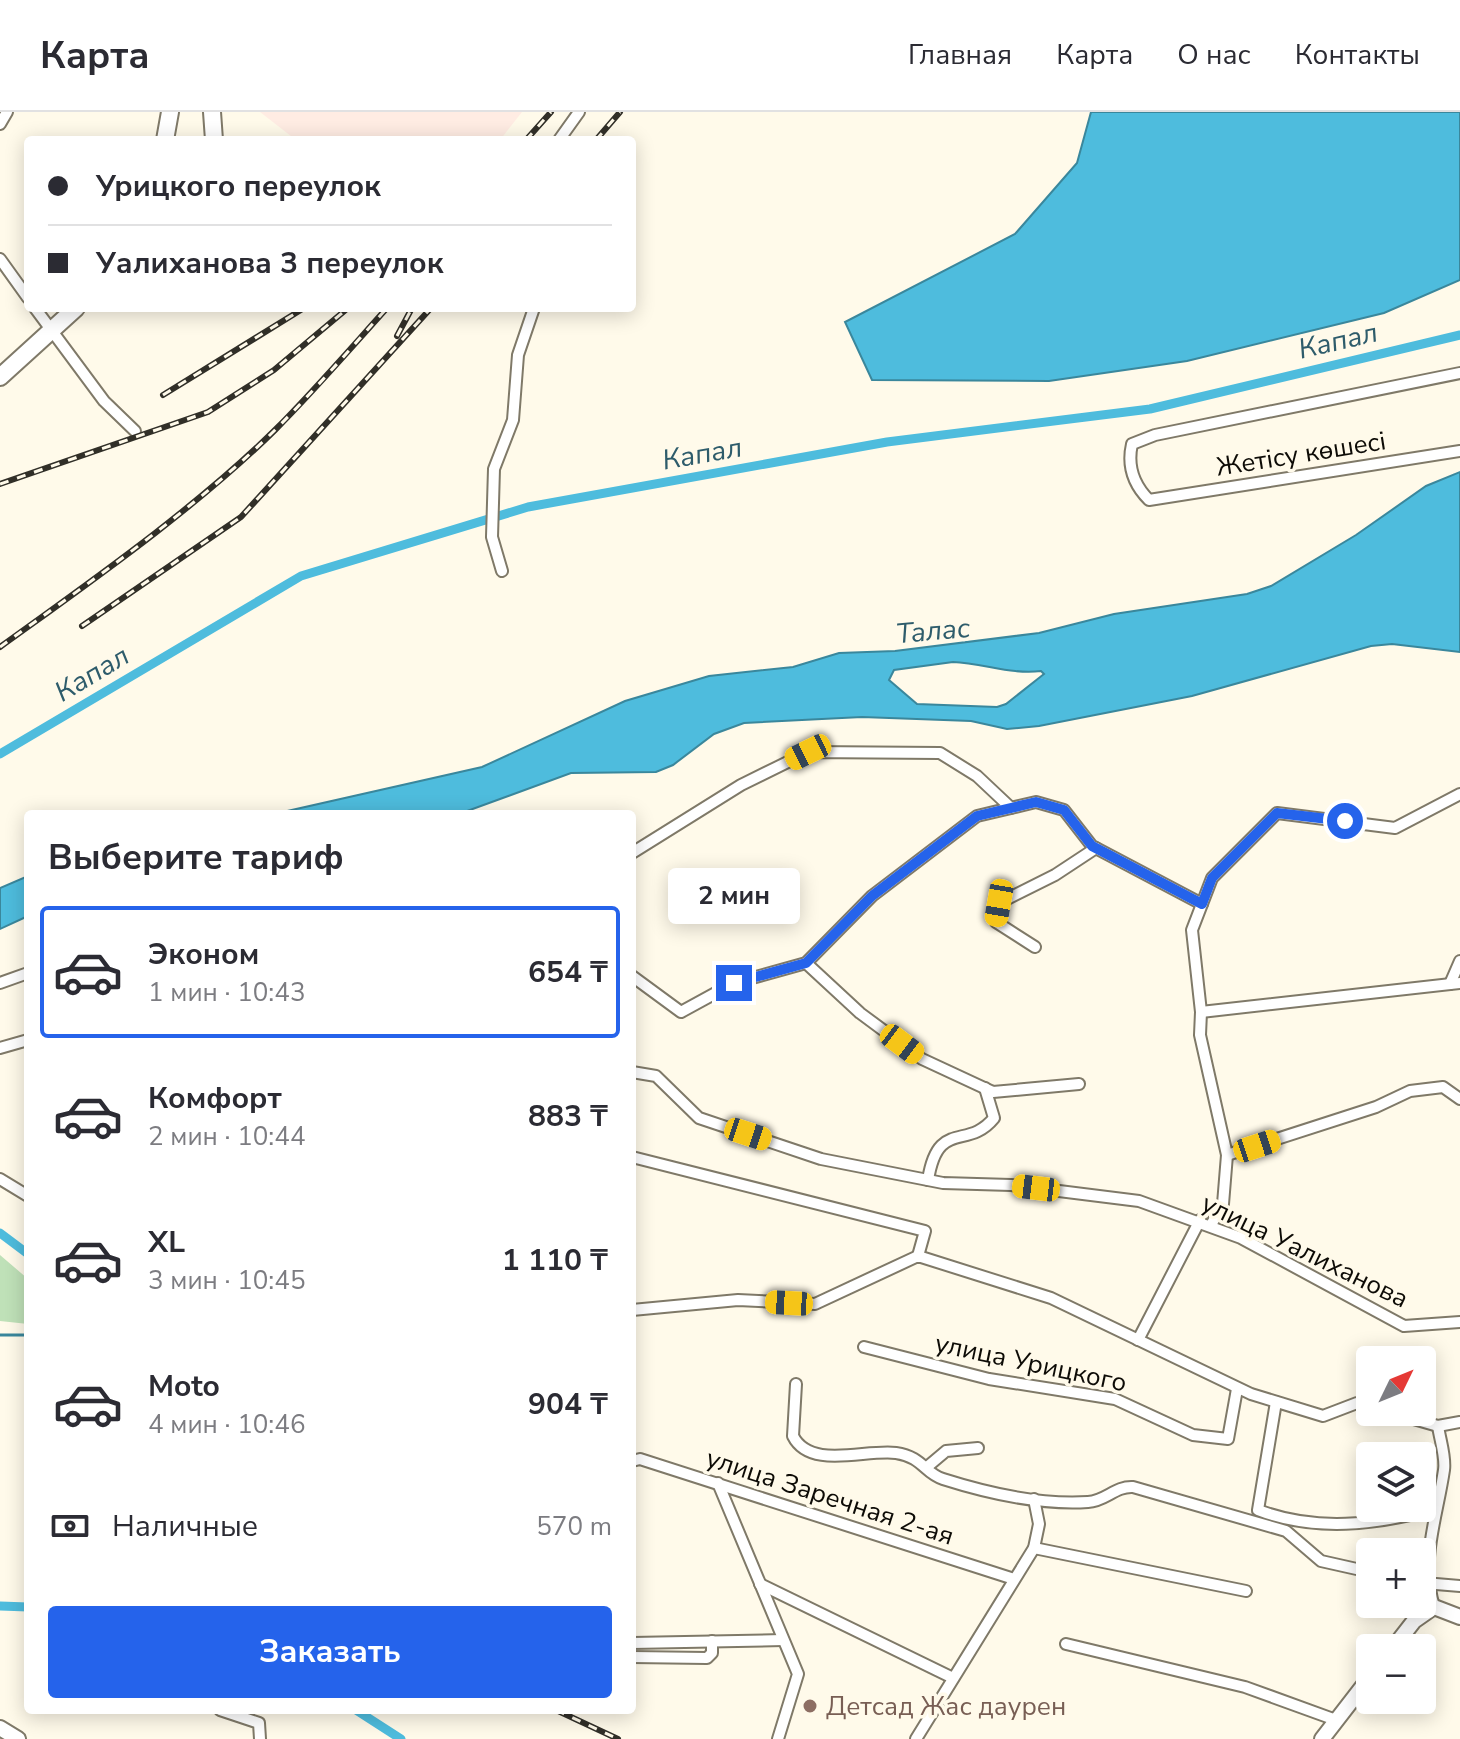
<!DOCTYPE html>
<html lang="ru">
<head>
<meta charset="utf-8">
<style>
	body { margin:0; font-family:"Nunito Sans",sans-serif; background:#f2f2f3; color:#2b2b33; height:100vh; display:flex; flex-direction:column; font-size:30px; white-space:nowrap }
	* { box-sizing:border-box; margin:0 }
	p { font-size:26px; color:#7c7c81 }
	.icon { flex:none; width:44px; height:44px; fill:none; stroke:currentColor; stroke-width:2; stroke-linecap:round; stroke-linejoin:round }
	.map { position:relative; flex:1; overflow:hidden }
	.details { position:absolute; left:24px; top:698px; width:612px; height:904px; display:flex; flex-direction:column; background:#fff; border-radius:8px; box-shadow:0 4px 20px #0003 }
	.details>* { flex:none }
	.top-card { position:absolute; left:24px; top:24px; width:612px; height:176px; border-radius:8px; box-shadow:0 4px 20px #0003; display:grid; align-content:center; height:176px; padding:0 24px; background:#fff }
	.needle { width:52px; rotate:47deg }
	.controls { position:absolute; left:1356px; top:1234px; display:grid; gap:16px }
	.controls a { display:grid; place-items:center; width:80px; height:80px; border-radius:8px; background:#fff; box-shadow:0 4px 20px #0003; font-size:40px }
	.end { position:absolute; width:36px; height:36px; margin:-18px; border:10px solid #2563eb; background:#fff; box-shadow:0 0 0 4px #fff }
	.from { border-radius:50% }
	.bubble { position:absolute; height:56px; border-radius:8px; background:#fff; box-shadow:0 4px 20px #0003; font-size:26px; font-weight:700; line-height:56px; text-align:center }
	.car { position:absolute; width:24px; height:48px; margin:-24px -12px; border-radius:10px; box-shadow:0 0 6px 2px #0007; background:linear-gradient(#f5c518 24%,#345 0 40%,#f5c518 0 76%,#345 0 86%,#f5c518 0) }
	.top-card b { display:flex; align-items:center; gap:28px; height:76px; font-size:30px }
	.top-card b+b { border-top:2px solid #e1e1e2 }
	.top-card i { width:20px; height:20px; background:#2b2b33 }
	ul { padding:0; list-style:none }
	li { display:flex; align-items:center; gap:24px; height:132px; margin:0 16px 12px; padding:0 8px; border:4px solid transparent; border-radius:8px }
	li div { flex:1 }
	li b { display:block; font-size:30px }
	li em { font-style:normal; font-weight:700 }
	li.on { border-color:#2563eb }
	li>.icon { width:72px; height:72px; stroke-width:1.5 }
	h2 { padding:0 24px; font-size:36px; line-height:96px }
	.pay { display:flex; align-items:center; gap:20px; height:88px; padding:0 24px; font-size:30px }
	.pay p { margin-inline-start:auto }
	.primary-button { display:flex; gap:16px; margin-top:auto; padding:16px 24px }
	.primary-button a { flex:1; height:92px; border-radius:8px; background:#2563eb; color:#fff; font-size:32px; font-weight:700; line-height:92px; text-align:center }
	header { display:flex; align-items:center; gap:48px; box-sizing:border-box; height:112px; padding:0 40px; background:#fff; border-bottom:2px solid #e1e1e2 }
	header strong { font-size:38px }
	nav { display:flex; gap:44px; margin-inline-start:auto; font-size:28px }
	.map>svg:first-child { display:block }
</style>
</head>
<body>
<header>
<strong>Карта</strong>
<nav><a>Главная</a><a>Карта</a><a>О нас</a><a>Контакты</a></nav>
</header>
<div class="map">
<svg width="1460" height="1627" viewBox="0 0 1460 1627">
	<rect width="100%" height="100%" fill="#fffaea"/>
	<path fill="#ffece3" d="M260,0H522L500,28H296Z"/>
	<path fill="#bfe1b8" d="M0,1143L28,1167V1212L0,1209Z"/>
	<g fill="#4ebcdd" stroke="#3a879c" stroke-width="2" fill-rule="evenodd">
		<path d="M1091,0H1460V168L1384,201L1187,249L1049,269L872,268L845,210L1015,122L1077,51Z"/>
		<path d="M1460,360V540L1392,532L1371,534L1192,584L1039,614L1007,617L971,609L862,605L744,611L714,622L673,653L656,660L571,661L459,702H274L482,655L625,589L709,564L793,555L839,541L895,539L1039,521L1114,502L1247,482L1271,474L1356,423L1426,374ZM953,550C983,551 1012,563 1041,559L1044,562L1006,592L997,595L917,592L889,568L894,558Z"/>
		<path d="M28,764V804L0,817V776Z"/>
	</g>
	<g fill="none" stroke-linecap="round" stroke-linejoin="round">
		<path stroke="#3a879c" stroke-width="3" d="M0,1223H28"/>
		<g stroke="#4ebcdd" stroke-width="9">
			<path d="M0,642L301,464L528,395L887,330L1150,297L1460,223"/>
			<path d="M0,1121L28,1142"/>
			<path d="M0,1494L28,1495"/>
			<path d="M356,1598L401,1627"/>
		</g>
		<defs>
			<g id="street">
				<path d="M0,12L7,0"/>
				<path d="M559,28L579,0"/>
				<path d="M0,147L28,186"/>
				<path d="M35,196L104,289L135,319"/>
				<path d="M1460,261L1155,323L1132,332C1127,354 1133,372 1149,388L1460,339"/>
				<path d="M502,459L492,425L494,357L513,308L518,243L534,196"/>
				<path d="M632,741L741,673L808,640L940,641L977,664L1011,696"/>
				<path d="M1035,835L996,810L999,791L1055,763L1096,736"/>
				<path d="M806,851L860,901L922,947L993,980L1079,972"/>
				<path d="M632,864L681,900L734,871L806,851L872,784L977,704L1036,690L1064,698L1092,734L1202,792"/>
				<path d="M0,871L28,861"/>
				<path d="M1450,872L1460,849"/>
				<path d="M1201,900L1460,871"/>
				<path d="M0,936L28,928"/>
				<path d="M632,960L656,964L699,1006L821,1047L943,1071L1011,1073L1139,1089L1241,1126L1404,1214L1460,1210"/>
				<path d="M1227,1043L1376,995L1410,979L1443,975L1460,987"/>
				<path d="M632,1045L925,1119L918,1144"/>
				<path d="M0,1067L28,1084"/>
				<path d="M928,1068C938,1006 967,1039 994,1006L985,976"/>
				<path d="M1211,1113L1223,1092L1227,1043L1200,923L1201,900L1192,818L1212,766L1277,701L1395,716L1460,682"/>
				<path d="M632,1198L738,1188L815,1192L918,1144L1051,1186L1251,1282L1323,1304L1357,1291L1370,1295"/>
				<path d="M1138,1228L1200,1108"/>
				<path d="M864,1235L989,1267L1115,1287L1193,1323L1228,1327L1237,1277"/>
				<path d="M796,1272L793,1324C810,1358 865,1337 896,1341C923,1345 924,1361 943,1367C987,1381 1042,1393 1088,1390C1106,1389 1115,1374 1133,1375L1286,1419L1321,1449L1370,1460"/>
				<path d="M1276,1290L1258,1398C1315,1420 1376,1413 1434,1397"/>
				<path d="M1389,1300L1438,1314L1460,1310"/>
				<path d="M632,1349L640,1347L1014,1467"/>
				<path d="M927,1355L946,1339L978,1336"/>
				<path d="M718,1371L798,1562L778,1627"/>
				<path d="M1034,1436L1246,1479"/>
				<path d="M1424,1471L1460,1474"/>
				<path d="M760,1472L953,1566"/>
				<path d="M1434,1495C1420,1447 1437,1406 1444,1358C1446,1345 1440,1328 1438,1314"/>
				<path d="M632,1531L783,1528"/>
				<path d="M1066,1532L1245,1575L1336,1608"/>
				<path d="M632,1545L707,1546L712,1541V1529"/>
				<path d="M220,1598L259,1611L260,1627"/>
				<path d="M916,1627L1034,1436L1039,1412L1034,1387"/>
			</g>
			<g id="secondary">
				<path d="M1393,1536L1414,1509L1434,1495L1460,1505"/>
				<path d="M0,1616L18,1627"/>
				<path d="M1322,1627L1370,1565"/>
			</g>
			<g id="primary">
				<path d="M212,0L214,28"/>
				<path d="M165,28L170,0"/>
				<path d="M0,265L76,196"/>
			</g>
		</defs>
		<use href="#street" stroke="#7f7968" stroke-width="14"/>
		<use href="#secondary" stroke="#7f7968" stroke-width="18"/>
		<use href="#primary" stroke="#7f7968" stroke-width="20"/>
		<use href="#street" stroke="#fff" stroke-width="10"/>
		<use href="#secondary" stroke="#fff" stroke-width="14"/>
		<use href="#primary" stroke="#fff" stroke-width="16"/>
		<defs>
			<g id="rail">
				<path d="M526,28L551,0"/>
				<path d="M596,28L620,0"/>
				<path d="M397,224L412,196"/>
				<path d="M163,283L304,196"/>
				<path d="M0,372L208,300L274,258L348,196"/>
				<path d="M82,514L241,405L431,196"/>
				<path d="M0,535C90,470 196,396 275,318C314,279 350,237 387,196"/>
				<path d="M556,1598L618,1627"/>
			</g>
		</defs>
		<use href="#rail" stroke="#312f28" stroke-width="6"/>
		<use href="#rail" stroke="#fffaea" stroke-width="3" stroke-dasharray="9" stroke-linecap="butt"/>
	</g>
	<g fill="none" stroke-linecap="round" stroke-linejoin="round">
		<path stroke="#2563eb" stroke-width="10" d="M734,871L806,851L872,784L977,704L1036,690L1064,698L1092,734L1202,792L1212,766L1277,701L1345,709"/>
	</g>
	<circle fill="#8d6e63" stroke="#fffaea" stroke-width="3" cx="810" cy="1594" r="8"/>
	<g text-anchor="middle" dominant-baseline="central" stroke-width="7" stroke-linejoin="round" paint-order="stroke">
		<g font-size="26" fill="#0d0b06" stroke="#fffaea">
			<text transform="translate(1301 342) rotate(-9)">Жетісу көшесі</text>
			<text transform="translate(1305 1139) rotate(26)">улица Уалиханова</text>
			<text transform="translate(1031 1251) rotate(12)">улица Урицкого</text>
			<text transform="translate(830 1385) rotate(18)">улица Заречная 2-ая</text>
		</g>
		<g font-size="26" fill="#785e54" stroke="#fffaea" text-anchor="start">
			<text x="826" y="1594">Детсад Жас даурен</text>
		</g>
		<g font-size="28" font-style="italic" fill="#2e5c6b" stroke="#fffaea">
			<text transform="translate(1338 229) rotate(-13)">Капал</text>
			<text transform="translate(702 342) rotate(-10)">Капал</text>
			<text transform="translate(933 519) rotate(-5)">Талас</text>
			<text transform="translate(92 562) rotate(-31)">Капал</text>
		</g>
	</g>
</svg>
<div class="controls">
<a><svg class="needle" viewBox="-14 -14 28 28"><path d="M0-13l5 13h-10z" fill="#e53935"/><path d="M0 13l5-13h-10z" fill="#7c7c81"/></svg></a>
<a><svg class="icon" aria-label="layers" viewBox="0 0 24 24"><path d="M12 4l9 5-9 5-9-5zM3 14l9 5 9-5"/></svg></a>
<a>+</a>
<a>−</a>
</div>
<i class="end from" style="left:1345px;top:709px"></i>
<i class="end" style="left:734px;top:871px"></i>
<div class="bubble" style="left:668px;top:756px;width:132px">2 мин</div>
<i class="car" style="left:808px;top:640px;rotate:244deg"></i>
<i class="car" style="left:999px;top:791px;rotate:190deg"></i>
<i class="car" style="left:902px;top:932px;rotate:127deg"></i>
<i class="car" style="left:748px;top:1022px;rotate:108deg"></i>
<i class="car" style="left:1257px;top:1034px;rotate:72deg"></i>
<i class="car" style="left:1036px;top:1076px;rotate:277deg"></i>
<i class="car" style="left:789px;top:1191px;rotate:273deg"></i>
<div class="top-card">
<b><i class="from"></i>Урицкого переулок</b>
<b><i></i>Уалиханова 3 переулок</b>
</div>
<section class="details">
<h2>Выберите тариф</h2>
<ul>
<li class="on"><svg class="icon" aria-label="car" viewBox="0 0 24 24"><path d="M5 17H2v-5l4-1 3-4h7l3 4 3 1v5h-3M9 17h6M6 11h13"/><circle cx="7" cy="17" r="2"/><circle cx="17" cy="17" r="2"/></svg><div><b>Эконом</b><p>1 мин · 10:43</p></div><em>654 ₸</em></li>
<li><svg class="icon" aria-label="car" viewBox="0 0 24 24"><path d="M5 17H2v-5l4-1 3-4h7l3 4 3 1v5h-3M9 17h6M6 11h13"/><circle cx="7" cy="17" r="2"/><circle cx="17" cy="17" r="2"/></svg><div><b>Комфорт</b><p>2 мин · 10:44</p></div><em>883 ₸</em></li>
<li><svg class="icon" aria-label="car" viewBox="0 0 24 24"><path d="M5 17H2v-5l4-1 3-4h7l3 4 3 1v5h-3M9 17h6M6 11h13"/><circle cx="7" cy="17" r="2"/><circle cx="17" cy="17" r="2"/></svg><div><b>XL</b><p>3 мин · 10:45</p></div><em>1 110 ₸</em></li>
<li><svg class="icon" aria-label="car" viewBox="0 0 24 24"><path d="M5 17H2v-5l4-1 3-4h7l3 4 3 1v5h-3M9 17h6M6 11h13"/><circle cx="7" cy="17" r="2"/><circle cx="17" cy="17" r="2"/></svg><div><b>Moto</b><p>4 мин · 10:46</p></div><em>904 ₸</em></li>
</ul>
<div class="pay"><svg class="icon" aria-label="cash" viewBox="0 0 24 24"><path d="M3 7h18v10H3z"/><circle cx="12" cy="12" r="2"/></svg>Наличные<p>570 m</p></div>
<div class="primary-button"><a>Заказать</a></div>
</section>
</div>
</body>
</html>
